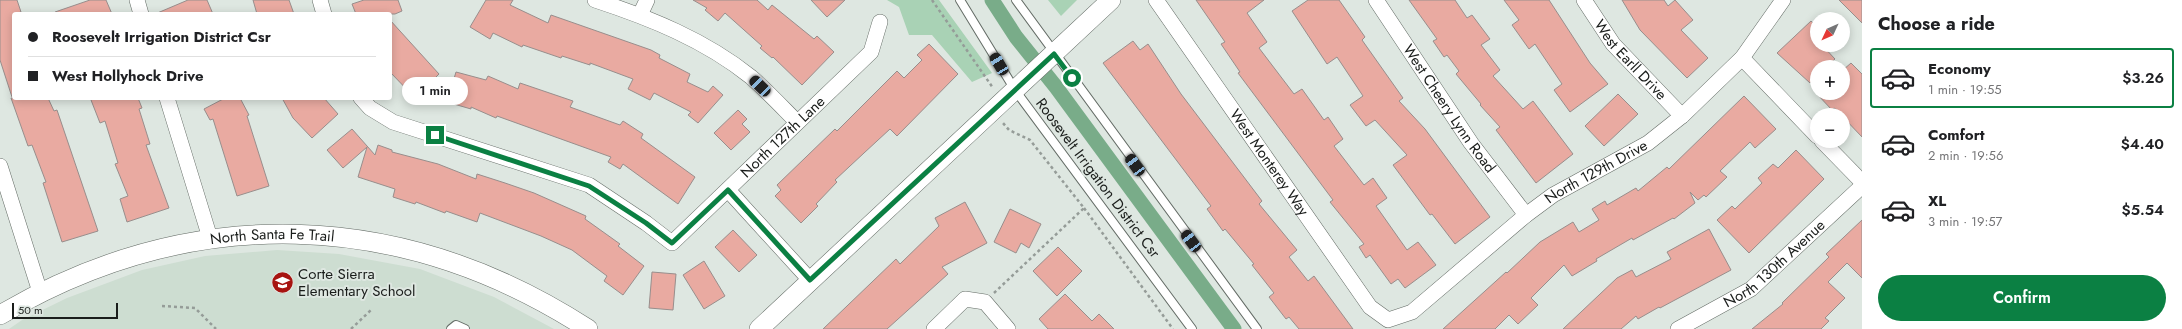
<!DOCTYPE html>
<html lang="en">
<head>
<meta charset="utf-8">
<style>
	body { margin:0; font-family:Jost,sans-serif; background:#f2f2f2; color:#202124; height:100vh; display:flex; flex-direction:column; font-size:15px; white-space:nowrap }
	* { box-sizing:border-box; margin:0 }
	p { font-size:13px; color:#757577 }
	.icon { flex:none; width:22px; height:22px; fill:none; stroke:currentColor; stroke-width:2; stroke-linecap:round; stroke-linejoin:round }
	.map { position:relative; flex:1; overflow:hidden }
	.side { display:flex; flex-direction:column; background:#fff; width:320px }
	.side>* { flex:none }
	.top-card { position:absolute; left:12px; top:12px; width:380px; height:88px; border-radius:4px; box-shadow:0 2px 10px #0003; display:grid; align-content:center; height:88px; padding:0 16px; background:#fff }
	.needle { width:26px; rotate:226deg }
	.buttons { position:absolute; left:1810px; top:12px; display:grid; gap:8px }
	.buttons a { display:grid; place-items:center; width:40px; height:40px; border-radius:50%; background:#fff; box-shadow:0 2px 10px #0003; font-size:20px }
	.scale { position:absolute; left:12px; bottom:10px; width:106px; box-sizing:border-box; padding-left:4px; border:2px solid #1a1d1b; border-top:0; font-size:11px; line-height:14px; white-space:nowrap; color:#1a1d1b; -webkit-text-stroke:3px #dee7e1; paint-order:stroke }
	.end { position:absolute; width:18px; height:18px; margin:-9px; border:5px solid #0b8043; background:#fff; box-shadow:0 0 0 2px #fff }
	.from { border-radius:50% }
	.bubble { position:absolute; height:28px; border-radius:14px; background:#fff; box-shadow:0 2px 10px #0003; font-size:13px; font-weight:600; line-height:28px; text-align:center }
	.car { position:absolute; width:12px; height:24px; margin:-12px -6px; border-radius:5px; box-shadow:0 0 3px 1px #0007; background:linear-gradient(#222 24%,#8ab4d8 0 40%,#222 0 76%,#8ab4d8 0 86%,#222 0) }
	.top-card b { display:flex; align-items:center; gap:14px; height:38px; font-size:15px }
	.top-card b+b { border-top:1px solid #e0e0e0 }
	.top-card i { width:10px; height:10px; background:#202124 }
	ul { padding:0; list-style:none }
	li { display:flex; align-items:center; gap:12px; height:60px; margin:0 8px 6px; padding:0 8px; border:2px solid transparent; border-radius:4px }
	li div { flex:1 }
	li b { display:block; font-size:15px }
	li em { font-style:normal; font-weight:600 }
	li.current { border-color:#0b8043 }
	li>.icon { width:36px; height:36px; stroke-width:1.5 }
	h2 { padding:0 16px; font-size:18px; line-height:48px }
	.primary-button { display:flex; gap:8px; margin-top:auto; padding:8px 16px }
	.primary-button a { flex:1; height:46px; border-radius:24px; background:#0b8043; color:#fff; font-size:16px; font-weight:600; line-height:46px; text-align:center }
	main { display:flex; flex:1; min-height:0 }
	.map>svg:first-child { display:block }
</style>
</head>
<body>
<main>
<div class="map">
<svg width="1862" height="329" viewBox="0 0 1862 329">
	<rect width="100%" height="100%" fill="#dee7e1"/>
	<path fill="#cdddd1" d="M277,250L339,254L420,269L494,297L554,329H9L22,320L67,298L142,270L205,256Z"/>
	<g fill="#a9d2b5">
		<path d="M887,0H939L992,73L972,82L932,35H909L899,7Z"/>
		<path d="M1048,0H1077L1061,16Z"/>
	</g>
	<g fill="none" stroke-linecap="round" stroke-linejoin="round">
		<path stroke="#79ac89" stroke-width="15" d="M992,0L1016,37L1056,87L1234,329"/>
	</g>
	<g fill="#e9aaa1" stroke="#988e8c">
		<path d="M0,0H17L21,12L14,14V96L12,97L0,60Z"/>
		<path d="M90,0H106L112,14H55V12Z"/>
		<path d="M188,0H207L213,14H155Z"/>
		<path d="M253,0H289L294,14H257Z"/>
		<path d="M364,0H398L402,11L395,14H356L352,4Z"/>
		<path d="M486,0H513L510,5L548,23L551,15L651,50L660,55L659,58L690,74L687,82L708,92L713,86L723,95L698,123L688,115L691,112L654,93L650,100L628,89L633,79L590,63V65L562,56L561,58L523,45L522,47L493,33L490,39L470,27Z"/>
		<path d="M693,0H757L768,10L772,5L814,39L817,36L834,52L802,85L773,57L772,58L760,48L762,46L725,13L718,21L705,10L707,8Z"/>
		<path d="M811,0H845L827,17Z"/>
		<path d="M1196,0H1264L1247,13L1267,42L1259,48L1294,94L1302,89L1324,120L1328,117L1343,139L1334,146L1364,185L1373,178L1387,198L1376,206L1407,250L1418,242L1436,265L1405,288L1398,279L1391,284L1370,255L1366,258L1359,247L1364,244L1330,202L1333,200L1238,73L1240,72L1221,44L1225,42Z"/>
		<path d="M1308,0H1339L1365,37L1362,40L1403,98L1399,101L1425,129L1490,217L1455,244L1432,214L1430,215L1393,165L1407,155L1375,120L1366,126L1350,105L1363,96L1337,57L1327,64L1292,11Z"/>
		<path d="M1409,0H1455L1467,18L1472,15L1490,39L1481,45L1500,70L1493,76L1523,109L1533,101L1573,154L1536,183L1496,130L1500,127L1480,105L1481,104L1456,74L1459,71L1447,55L1444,57L1433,41L1437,39Z"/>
		<path d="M1504,0H1549L1590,63L1608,84L1570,112L1554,90L1562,84L1535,44L1529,49L1512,25L1519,20Z"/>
		<path d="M1622,0H1664L1668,6L1675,0L1693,20L1681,30L1708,58L1687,78L1640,30Z"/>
		<path d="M1839,0H1862V23Z"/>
		<path d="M390,20L439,74L415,98L390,72Z"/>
		<path d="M1811,21L1817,27V45H1822L1835,59L1826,67H1817V76L1810,83L1777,53Z"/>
		<path d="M1133,41L1140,50L1148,44L1181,94L1262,201L1259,204L1297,250L1289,257L1308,281L1314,276L1353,329H1299L1289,317L1286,319L1269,297L1274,293L1252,265L1254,264L1225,229L1223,231L1207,209L1211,206L1103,63Z"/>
		<path d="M929,44L958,74L897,136L890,129L864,153L835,180L837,182L816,204L818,206L801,223L775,196L781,190L777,185L835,129L837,131L897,71L904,78L922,60L917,55Z"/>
		<path d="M1851,63L1862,74V137L1843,117V115L1834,108L1832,110L1816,93H1843V70Z"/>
		<path d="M456,72L486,80L488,76L518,89L520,83L573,101L570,107L620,125L623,121L643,134L641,138L695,177L678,204L623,164L620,169L608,162L611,157L497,116L496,118L471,107V109L447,102Z"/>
		<path d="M1618,94L1638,114L1604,146L1585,126Z"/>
		<path d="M1744,96L1776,129L1755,148L1750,142L1720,171L1727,177L1706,197L1704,195L1698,200L1690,192L1695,203L1674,219L1673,218L1633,240L1632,238L1596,259L1597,261L1572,276L1564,265L1531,298L1538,305L1518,324L1509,315L1495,329H1443L1506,272L1507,273L1540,242L1573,222L1579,232L1599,220L1592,209L1605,201L1607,205L1636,188L1638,191L1667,167L1669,169Z"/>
		<path d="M11,98H48L54,111L57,110L98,231L62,242L43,183L46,182L32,145L28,146Z"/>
		<path d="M97,98H138L142,108L139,109L150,144L146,145L169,208L127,222L120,199L128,196L115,164L118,163L105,121L100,123L91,100Z"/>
		<path d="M225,98H240L249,115L247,116L269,186L237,196L213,119L210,120L204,109Z"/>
		<path d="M282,98H324L338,114L312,138L293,118Z"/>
		<path d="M738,110L747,119L742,124L750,132L731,150L714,133Z"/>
		<path d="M352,129L375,155L378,145L392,150V152L438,164L476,179L477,174L505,183L534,193L586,216L585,219L620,244L618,246L644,266L623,295L604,281L607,276L572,250L541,236L480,213L477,222L446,211L445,213L416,202L415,204L393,197L395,189L358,177L367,147L343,168L327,150Z"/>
		<path d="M1796,150L1824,179L1749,253L1717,220L1732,206L1735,209L1762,183L1758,178L1773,164L1778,168Z"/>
		<path d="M965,202L987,243L942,267L948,274L887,329H823L896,259L900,264L939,226L935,218Z"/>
		<path d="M1010,209L1041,224L1029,248L1021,243L1016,253L994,242Z"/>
		<path d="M1862,220V278L1847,263L1828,282L1845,298L1825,318L1829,321L1821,329H1752L1783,304L1782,303L1829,257L1826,254Z"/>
		<path d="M1709,229L1731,270L1660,308L1659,307L1638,319L1636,316L1621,329H1563L1617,278L1632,270L1636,277L1671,259L1667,252Z"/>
		<path d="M733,230L757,255L739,272L715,247Z"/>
		<path d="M1058,247L1082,271L1057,296L1033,271Z"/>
		<path d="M704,261L725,296L704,309L683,275Z"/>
		<path d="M652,272L676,274L673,310L649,308Z"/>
		<path d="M1065,294L1092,321L1099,314L1114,329H1048L1039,319Z"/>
	</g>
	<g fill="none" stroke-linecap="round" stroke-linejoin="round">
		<defs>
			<g id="service">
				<path d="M960,0L1015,90L1192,329"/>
				<path d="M1016,0L1257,329"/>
				<path d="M451,329L456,325L465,329"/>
			</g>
			<g id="minor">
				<path d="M137,0L141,14"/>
				<path d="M320,0L324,14"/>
				<path d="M595,0C650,18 705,40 751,77C767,91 782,107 797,122"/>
				<path id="s1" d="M1156,0L1370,307L1388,320L1412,312L1526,215L1553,195L1648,143L1682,116L1742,58L1783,0"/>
				<path id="s2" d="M1376,0L1471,143L1526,215"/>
				<path id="s3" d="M1584,0L1613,44L1682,116"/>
				<path d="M640,15L647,0"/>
				<path d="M1742,58L1817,136"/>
				<path d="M167,98L210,238"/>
				<path id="s4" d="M361,98L370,108L393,122L589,185L646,223L672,243L871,52L880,22"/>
				<path d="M1822,141L1862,182"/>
				<path d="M0,166L40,292"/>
				<path d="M728,190L810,280"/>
				<path d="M934,329L965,299L985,302L1008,329"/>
				<path id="s5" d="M1678,329L1751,289L1862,186"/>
			</g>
			<g id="tertiary">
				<path id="s6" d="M0,315C192,202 401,208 588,329"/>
				<path d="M759,329L1111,0"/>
			</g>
		</defs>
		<use href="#service" stroke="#646c66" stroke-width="10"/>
		<use href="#minor" stroke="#646c66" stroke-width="16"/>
		<use href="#tertiary" stroke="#646c66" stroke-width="20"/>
		<g stroke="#959c98" stroke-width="2.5" stroke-dasharray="3 3" stroke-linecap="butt">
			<path d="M932,0L993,88"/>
			<path d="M1084,208L1173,329"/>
			<path d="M994,293L1084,208L1030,140L1009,130L1003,123"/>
			<path d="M162,306L195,308L216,329"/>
			<path d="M351,329L371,310"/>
		</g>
		<use href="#service" stroke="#fff" stroke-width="8"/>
		<use href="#minor" stroke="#fff" stroke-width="15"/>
		<use href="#tertiary" stroke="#fff" stroke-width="19"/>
	</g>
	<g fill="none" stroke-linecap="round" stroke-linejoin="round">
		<path stroke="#0b8043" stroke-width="5" d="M435,135L589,186L646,223L672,243L728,190L810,280L1054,54L1072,78"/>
	</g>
	<defs>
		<symbol id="school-disc" viewBox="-11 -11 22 22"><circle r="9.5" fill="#a71310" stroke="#dee7e1"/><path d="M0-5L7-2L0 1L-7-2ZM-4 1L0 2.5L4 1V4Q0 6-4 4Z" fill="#fff"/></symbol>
	</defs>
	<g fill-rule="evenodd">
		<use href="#school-disc" x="270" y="270" width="25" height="25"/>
	</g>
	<g text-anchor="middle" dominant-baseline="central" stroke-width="4" stroke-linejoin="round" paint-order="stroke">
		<g font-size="15" fill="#1a1d1b" stroke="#dee7e1">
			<text stroke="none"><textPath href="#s3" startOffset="76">West Earll Drive</textPath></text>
			<text stroke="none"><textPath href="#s2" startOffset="131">West Cheery Lynn Road</textPath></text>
			<text stroke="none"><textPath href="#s4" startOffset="501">North 127th Lane</textPath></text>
			<text stroke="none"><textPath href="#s1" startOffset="198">West Monterey Way</textPath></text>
			<text stroke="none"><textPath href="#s1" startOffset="654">North 129th Drive</textPath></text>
			<text transform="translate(1098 178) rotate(53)">Roosevelt Irrigation District Csr</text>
			<text stroke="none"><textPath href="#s6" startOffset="287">North Santa Fe Trail</textPath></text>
			<text stroke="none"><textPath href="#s5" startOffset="117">North 130th Avenue</textPath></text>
		</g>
		<g font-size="15" fill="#1a1d1b" stroke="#dee7e1" text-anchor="start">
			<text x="298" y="274">Corte Sierra<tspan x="298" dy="17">Elementary School</tspan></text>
		</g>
	</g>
</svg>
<div class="buttons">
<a><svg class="needle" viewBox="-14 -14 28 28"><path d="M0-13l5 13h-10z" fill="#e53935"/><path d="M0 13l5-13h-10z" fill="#757577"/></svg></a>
<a>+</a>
<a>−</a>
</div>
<div class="scale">50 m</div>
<i class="end from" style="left:1072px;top:78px"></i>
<i class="end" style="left:435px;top:135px"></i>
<div class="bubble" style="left:402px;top:77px;width:66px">1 min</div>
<i class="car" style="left:999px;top:64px;rotate:329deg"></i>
<i class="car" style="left:760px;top:86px;rotate:314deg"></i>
<i class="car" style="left:1135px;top:165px;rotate:324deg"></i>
<i class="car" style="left:1191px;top:241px;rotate:323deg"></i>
<div class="top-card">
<b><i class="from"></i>Roosevelt Irrigation District Csr</b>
<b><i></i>West Hollyhock Drive</b>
</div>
</div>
<section class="side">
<h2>Choose a ride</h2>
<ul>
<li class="current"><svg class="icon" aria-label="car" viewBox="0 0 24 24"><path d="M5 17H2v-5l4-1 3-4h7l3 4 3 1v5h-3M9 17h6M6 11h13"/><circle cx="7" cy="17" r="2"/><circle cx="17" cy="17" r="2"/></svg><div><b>Economy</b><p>1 min · 19:55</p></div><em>$3.26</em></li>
<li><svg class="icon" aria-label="car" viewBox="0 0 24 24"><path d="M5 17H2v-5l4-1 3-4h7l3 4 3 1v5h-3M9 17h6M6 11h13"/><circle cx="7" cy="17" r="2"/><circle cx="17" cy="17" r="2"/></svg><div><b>Comfort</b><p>2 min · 19:56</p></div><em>$4.40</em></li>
<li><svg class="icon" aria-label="car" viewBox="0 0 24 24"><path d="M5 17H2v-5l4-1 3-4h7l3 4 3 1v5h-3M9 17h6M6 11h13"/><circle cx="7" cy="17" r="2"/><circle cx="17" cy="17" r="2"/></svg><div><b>XL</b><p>3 min · 19:57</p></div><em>$5.54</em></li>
</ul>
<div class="primary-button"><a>Confirm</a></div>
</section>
</main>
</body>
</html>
